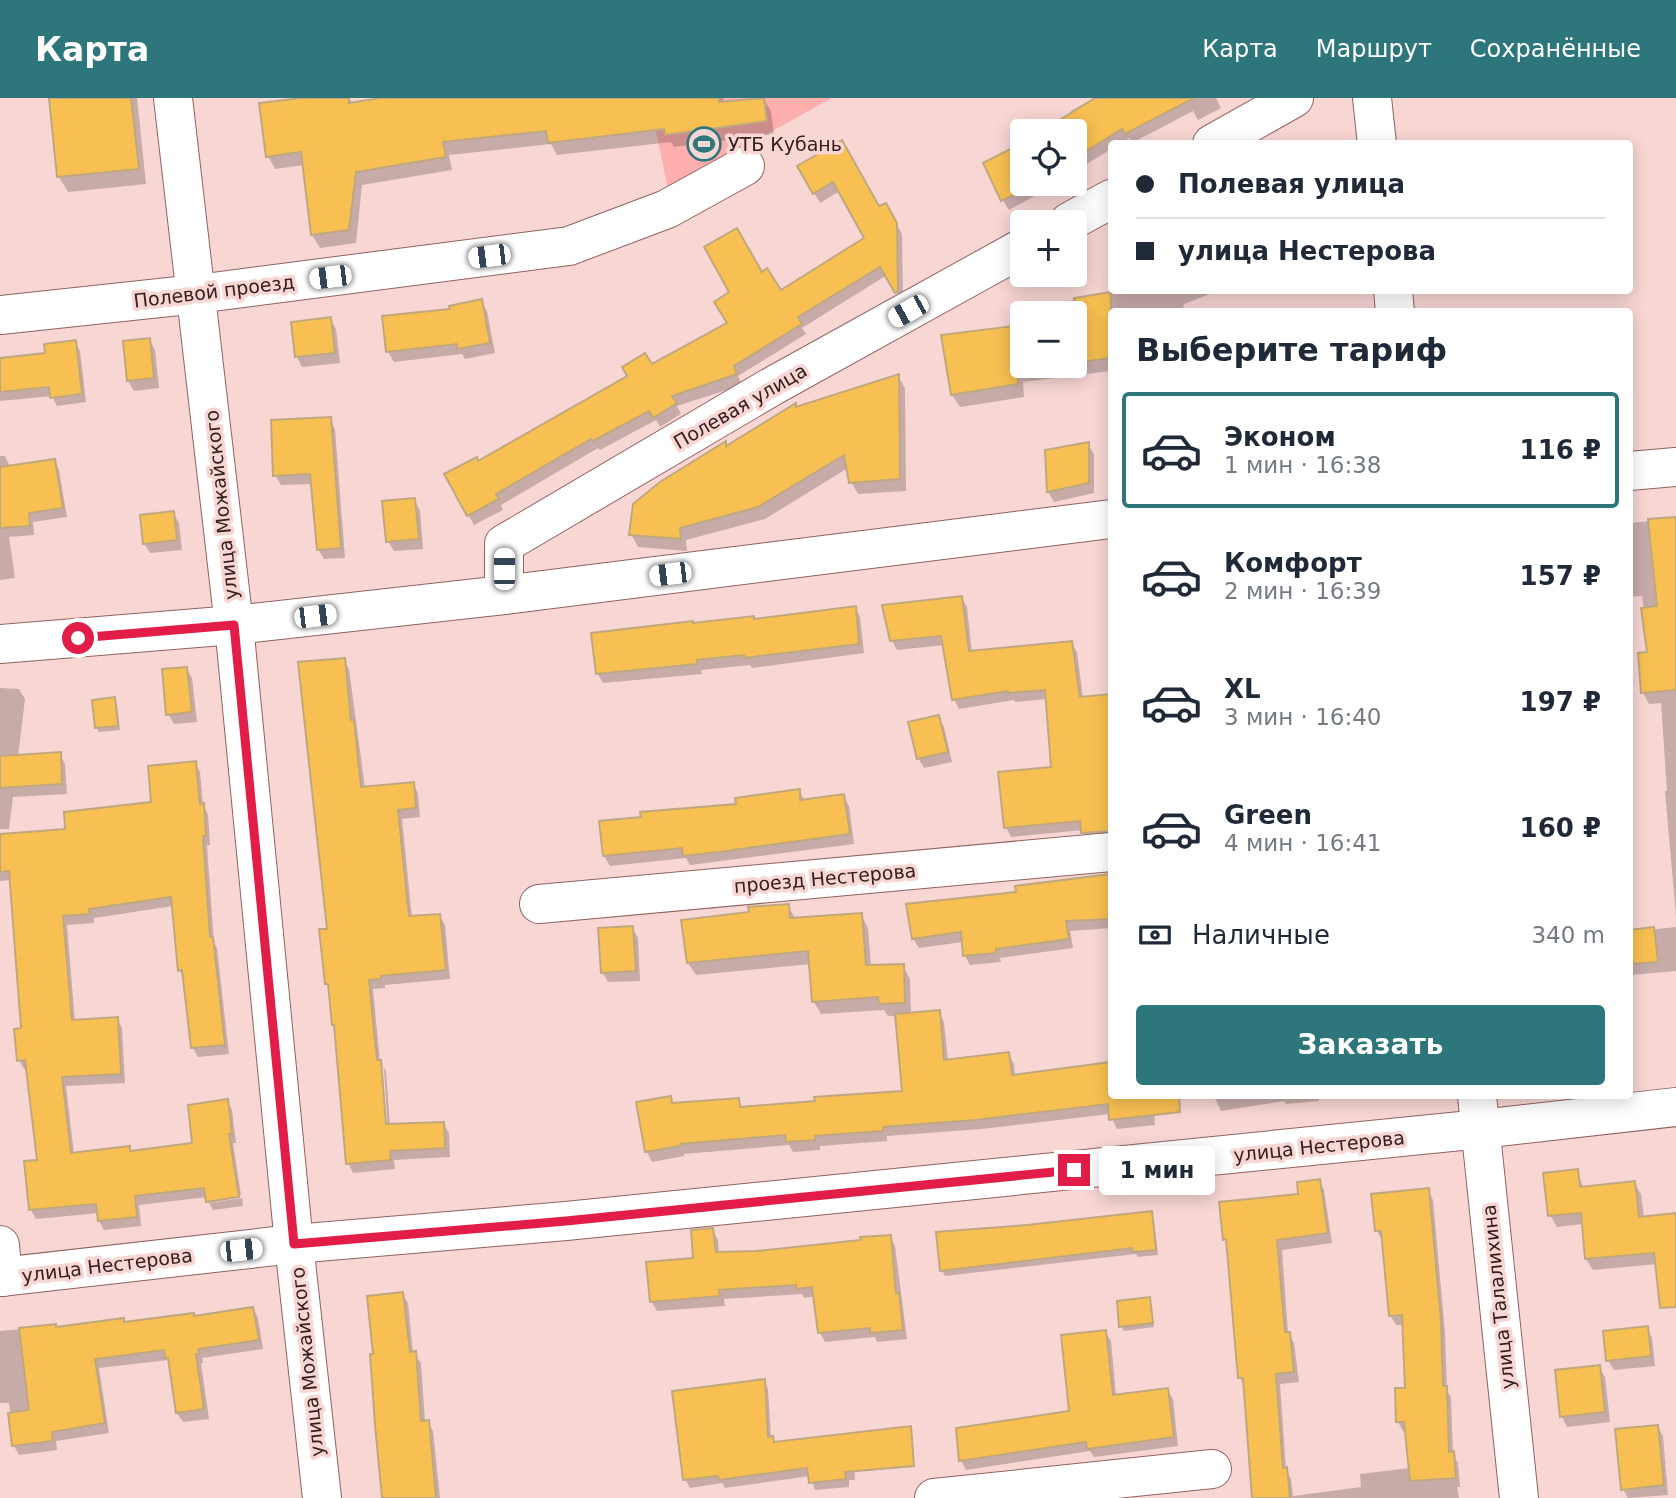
<!DOCTYPE html>
<html lang="ru">
<head>
<meta charset="utf-8">
<style>
	body { margin:0; font-family:"DejaVu Sans",sans-serif; background:#f2f2f3; color:#1f2937; height:100vh; display:flex; flex-direction:column; font-size:26px; white-space:nowrap }
	* { box-sizing:border-box; margin:0 }
	p { font-size:23px; color:#747a83 }
	.icon { flex:none; width:38px; height:38px; fill:none; stroke:currentColor; stroke-width:2; stroke-linecap:round; stroke-linejoin:round }
	.map { position:relative; flex:1; overflow:hidden }
	.drawer { position:absolute; left:1108px; top:210px; width:525px; height:791px; display:flex; flex-direction:column; background:#fff; border-radius:7px; box-shadow:0 4px 18px #0003 }
	.drawer>* { flex:none }
	.hud { position:absolute; left:1108px; top:42px; width:525px; height:154px; border-radius:7px; box-shadow:0 4px 18px #0003; display:grid; align-content:center; height:154px; padding:0 28px; background:#fff }
	.controls { position:absolute; left:1010px; top:21px; display:grid; gap:14px }
	.controls a { display:grid; place-items:center; width:77px; height:77px; border-radius:7px; background:#fff; box-shadow:0 4px 18px #0003; font-size:35px }
	.end { position:absolute; width:32px; height:32px; margin:-16px; border:9px solid #e11d48; background:#fff; box-shadow:0 0 0 4px #fff }
	.from { border-radius:50% }
	.bubble { position:absolute; height:49px; border-radius:7px; background:#fff; box-shadow:0 4px 18px #0003; font-size:23px; font-weight:800; line-height:49px; text-align:center }
	.car { position:absolute; width:21px; height:42px; margin:-21px -10px; border-radius:9px; box-shadow:0 0 5px 2px #0007; background:linear-gradient(#fff 24%,#345 0 40%,#fff 0 76%,#345 0 86%,#fff 0) }
	.hud b { display:flex; align-items:center; gap:24px; height:66px; font-size:26px }
	.hud b+b { border-top:2px solid #e0e1e3 }
	.hud i { width:18px; height:18px; background:#1f2937 }
	ul { padding:0; list-style:none }
	li { display:flex; align-items:center; gap:21px; height:116px; margin:0 14px 10px; padding:0 14px; border:4px solid transparent; border-radius:7px }
	li div { flex:1 }
	li b { display:block; font-size:26px }
	li em { font-style:normal; font-weight:800 }
	li.active { border-color:#2d777c }
	li>.icon { width:63px; height:63px; stroke-width:1.5 }
	h2 { padding:0 28px; font-size:32px; line-height:84px }
	.pay { display:flex; align-items:center; gap:18px; height:77px; padding:0 28px; font-size:26px }
	.pay p { margin-inline-start:auto }
	.action { display:flex; gap:14px; margin-top:auto; padding:14px 28px }
	.action a { flex:1; height:80px; border-radius:7px; background:#2d777c; color:#fff; font-size:28px; font-weight:800; line-height:80px; text-align:center }
	header { display:flex; align-items:center; gap:42px; box-sizing:border-box; height:98px; padding:0 35px; background:#2d777c; color:#fff }
	header strong { font-size:33px }
	nav { display:flex; gap:38px; margin-inline-start:auto; font-size:24px }
	.map>svg:first-child { display:block }
</style>
</head>
<body>
<header>
<strong>Карта</strong>
<nav><a>Карта</a><a>Маршрут</a><a>Сохранённые</a></nav>
</header>
<div class="map">
<svg width="1676" height="1400" viewBox="0 0 1676 1400">
	<rect width="100%" height="100%" fill="#f8d6d4"/>
	<path fill="#ffb0ae" d="M649,0H832L668,91Z"/>
	<g fill="#0003" fill-rule="evenodd">
		<path d="M51,0H137L146,86L68,94L59,79Z"/>
		<path d="M314,0H349L353,6L388,0H723L724,5L763,0L771,13L774,36L674,49L671,44L557,57L551,46L449,57L452,72L362,87L356,145L320,150L312,137L304,67L275,71L268,58Z"/>
		<path d="M1094,0H1216L1221,10L1198,22L1193,13L1132,45L1129,40L1121,46H1111V51L1074,74V33H1045L1072,16L1071,13Z"/>
		<path d="M841,45L879,111L885,107L902,136L903,204L887,177L802,230L806,236L738,278L742,287L677,308L681,316L660,329L656,322L600,352L598,350L501,407L503,412L474,427L446,377L478,365L729,226L762,176L780,195L867,141L840,93L820,105L799,69Z"/>
		<path d="M1022,47V86H1056L1009,112L1003,102Z"/>
		<path d="M1133,192H1220L1184,206L1182,214H1111V273L1023,284L1024,299L960,309L952,297L943,238L1022,229V268H1074V215H1052L1051,206Z"/>
		<path d="M481,203L487,213L495,255L465,261L462,256L394,264L388,254L384,220L452,212Z"/>
		<path d="M330,221L336,231L340,265L302,269L297,259Z"/>
		<path d="M149,242L155,252L159,290L134,293L128,283Z"/>
		<path d="M75,244L80,253L86,304L57,308L52,298L0,303V261L47,257Z"/>
		<path d="M898,278L905,290L906,393L858,396L851,384L848,370L765,421L686,442L687,453L638,449L631,436L725,345L728,350L795,307L797,310Z"/>
		<path d="M330,321L335,331L345,460L324,461L318,451L313,386L281,387L275,377Z"/>
		<path d="M1088,346L1094,356V395L1054,404L1048,394L1046,353Z"/>
		<path d="M0,358H5L10,369L54,362L59,372L67,419L33,424L34,437L9,439L15,480L0,482Z"/>
		<path d="M414,402L420,412L423,451L394,453L388,443Z"/>
		<path d="M173,415L179,425L182,452L150,455L144,445Z"/>
		<path d="M1674,421L1676,424V818L1665,693H1667L1661,605L1649,606L1643,595L1640,557L1649,556L1642,498L1629,499V425Z"/>
		<path d="M961,500L967,509L972,555L1071,545L1077,554L1083,600L1111,598V742L1088,744L1083,732L1011,739L1006,729L1053,670L1047,601L1015,604L1014,602L959,611L954,601L944,547L897,552L892,543Z"/>
		<path d="M855,509L860,519L864,555L752,570L750,567L701,572L702,576L603,585L597,575L693,527L754,522Z"/>
		<path d="M344,562L349,571L365,690L413,686L418,695L420,719L402,721L412,820L439,817L445,827L450,881L385,887V890L373,891L380,964L386,973L390,1028L443,1025L449,1035L450,1059L394,1062L395,1071L353,1075L348,1065L330,893L326,886ZM380,963L384,971L388,1035H385Z"/>
		<path d="M186,570L192,580L197,624L174,626L168,616Z"/>
		<path d="M0,590L19,591L25,601L18,659L60,656L65,666L67,696L13,699L9,731H0Z"/>
		<path d="M114,601L117,606L120,632L99,634L96,629Z"/>
		<path d="M938,619L944,629L952,664L924,670L918,660Z"/>
		<path d="M195,665L200,674L203,708L208,716L210,747H207L214,845L217,850L229,956L198,959L193,950L185,881L179,872L173,808L94,820V825L67,827L75,924L117,921L122,930L125,985L66,988L74,1056L129,1050L131,1055L194,1047L227,1003L232,1012L236,1045H233L241,1097L209,1102V1105L207,1099L139,1107L141,1128L104,1132L99,1123V1115L36,1121L31,1112L39,1063L27,971H24L19,962L23,932L12,782L0,783V738L67,733L153,706Z"/>
		<path d="M799,693L805,703L843,698L849,708L854,746L690,767L686,760L610,768L604,758L738,708Z"/>
		<path d="M1111,778V830L1070,833L1073,850L1000,860L1001,864L970,867L965,858L963,844L919,850L913,840L1018,796L1017,790Z"/>
		<path d="M788,808L795,820L861,817L868,830L871,868H903L910,881L911,916L939,914L944,924L948,963L1008,956L1014,966L1015,978L1111,966V998H1153L1155,1027L1117,1031L1110,1016L981,1031L887,1038V1043L820,1048V1052L793,1054L789,1047L684,1056V1058L652,1064L647,1054L638,1005L670,1000L674,1007L738,1002L743,1011L903,995L897,918H888L884,912L821,916L814,904L811,866L696,877L688,865L751,815Z"/>
		<path d="M1676,829V873L1630,877L1629,834Z"/>
		<path d="M632,830L638,840L640,883L608,884L602,874Z"/>
		<path d="M1111,898V957L1108,899Z"/>
		<path d="M1214,998H1319V1003L1286,1006L1284,1003L1221,1013Z"/>
		<path d="M1577,1073L1584,1091L1634,1085L1641,1096L1644,1120L1676,1117V1195L1657,1166L1593,1172L1586,1161L1584,1126L1557,1129L1550,1117Z"/>
		<path d="M1319,1083L1324,1092L1332,1145L1282,1152L1288,1235L1294,1245L1299,1284L1280,1286L1286,1372L1291,1381L1293,1398L1361,1389L1360,1376L1410,1370L1407,1333H1403L1398,1324L1406,1292L1404,1227H1396L1390,1217L1382,1142L1377,1133L1428,1092L1433,1102L1445,1234L1447,1293L1451,1299L1453,1356L1458,1365L1460,1389H1457L1459,1400H1254L1245,1289L1240,1280L1229,1148L1225,1141L1300,1097Z"/>
		<path d="M242,1100L243,1108L213,1112L209,1105Z"/>
		<path d="M1151,1115L1154,1121L1158,1157L1138,1159L1136,1156L945,1178L942,1172Z"/>
		<path d="M712,1132L718,1142L719,1156L757,1155L862,1144L890,1139L895,1148L907,1241L877,1244L875,1239L825,1244L820,1235L815,1198L804,1200L802,1196L724,1201L725,1208L657,1213L651,1203L695,1161Z"/>
		<path d="M402,1196L408,1205L413,1255L421,1265L425,1324H428L433,1333L440,1400H383L375,1257Z"/>
		<path d="M1149,1201L1154,1229L1124,1233L1121,1228Z"/>
		<path d="M253,1210L258,1220L263,1251L202,1260L203,1265H201L209,1321L183,1324L177,1315L168,1262L99,1270L109,1335L56,1343L57,1352L19,1357L14,1348L9,1305H0V1233L55,1228L57,1231L194,1219Z"/>
		<path d="M1647,1230L1652,1240L1655,1268L1614,1272L1608,1262Z"/>
		<path d="M1105,1234L1111,1243L1116,1298L1167,1292L1173,1301L1178,1348L1094,1359L1090,1353L966,1372L961,1362L1071,1315Z"/>
		<path d="M1599,1269L1605,1279L1610,1324L1567,1329L1562,1319Z"/>
		<path d="M764,1283L768,1291L771,1340L776,1346L853,1347L855,1382H849V1389L815,1392L810,1378L725,1390L722,1385L690,1390L685,1381Z"/>
		<path d="M1657,1328L1663,1338L1668,1397L1628,1400L1623,1391Z"/>
	</g>
	<g fill="#f8c052" stroke="#c0a87e" stroke-width="2">
		<path d="M49,0H131L139,71L57,79Z"/>
		<path d="M301,0H349V5L380,0H719V4L764,0L767,23L665,37L664,31L548,45L546,33L443,44L446,59L356,74L349,132L311,137L301,54L266,59L259,5Z"/>
		<path d="M1095,0H1194L1125,36L1122,31L1074,61V33H1042Z"/>
		<path d="M842,42L879,108L886,105L897,125L898,194L895,195L880,169L798,219L802,226L734,268L737,276L672,298L677,305L653,320L649,313L593,343L591,341L496,396L499,401L467,418L444,376L477,359L478,363L627,278L622,269L645,255L652,266L727,225L714,204L729,194L704,149L737,130L762,174L767,170L781,192L864,140L833,84L813,96L797,68Z"/>
		<path d="M1022,45V93L1001,103L983,65Z"/>
		<path d="M1111,194V260L1074,265V200Z"/>
		<path d="M482,201L490,245L457,251V246L386,254L382,218L450,211L449,208Z"/>
		<path d="M331,219L335,255L295,259L291,224Z"/>
		<path d="M1013,228L1018,286L951,297L941,237Z"/>
		<path d="M150,240L154,280L127,283L123,243Z"/>
		<path d="M76,242L82,296L50,300L49,289L0,294V260L45,255L44,246Z"/>
		<path d="M899,276L900,381L849,385L844,357L758,409L680,430L681,441L629,437L633,406L660,384L726,343V348L796,305V309Z"/>
		<path d="M331,319L341,450L317,452L310,376L273,378L271,322Z"/>
		<path d="M1089,344V385L1047,394L1045,352Z"/>
		<path d="M55,361L63,410L29,415L30,428L0,430V369Z"/>
		<path d="M415,400L419,441L386,444L382,403Z"/>
		<path d="M174,413L177,442L143,446L140,417Z"/>
		<path d="M1676,419V592L1641,595L1638,555L1647,554L1641,510L1657,508L1648,421Z"/>
		<path d="M962,498L969,553L1072,543L1080,599L1111,596V733L1081,735L1080,723L1004,730L998,674L1051,669L1045,592L1008,595V593L952,602L941,538L890,543L882,507Z"/>
		<path d="M856,508L859,546L744,560V557L697,562V566L596,576L591,535L693,523V525L754,518V521Z"/>
		<path d="M345,560L351,622L354,621L361,689L414,684L416,710L398,712L409,818L440,816L446,872L381,878V881L369,882L377,962H381L386,1026L444,1024L445,1050L390,1053L391,1062L346,1066L334,927H332L328,886H325L319,831H327L298,564Z"/>
		<path d="M187,569L192,614L166,617L162,571Z"/>
		<path d="M115,599L118,628L95,630L92,602Z"/>
		<path d="M939,617L948,654L917,661L908,624Z"/>
		<path d="M61,654L62,686L0,690V658Z"/>
		<path d="M196,663L200,706L204,705L206,738H203L210,839H213L225,947L191,950L182,872L178,873L171,799L89,811L90,816L63,818L72,922L118,919L121,976L62,979L71,1055L130,1048V1053L192,1045L188,1007L228,1001L232,1036H229L239,1099L206,1104L204,1090L135,1098L137,1119L98,1123L96,1106L29,1112L24,1063L37,1062L25,962L17,963L14,931L21,930L9,773L0,774V736L65,731L64,714L151,704L148,668Z"/>
		<path d="M800,691V702L844,696L850,736L719,754L683,758L682,750L603,758L599,723L641,719L640,714L736,706L735,700Z"/>
		<path d="M1111,776V821L1066,823L1069,841L996,851V855L963,858L961,834L912,841L906,806L1016,794L1015,788Z"/>
		<path d="M789,806L790,820L862,815L866,867L904,866L905,905L879,906L878,899L812,904L808,853L687,865L681,822L749,814L748,809Z"/>
		<path d="M633,828L636,873L601,875L598,830Z"/>
		<path d="M1654,829L1658,864L1629,866V832Z"/>
		<path d="M940,912L944,962L1009,954L1012,977L1111,964V998H1179L1180,1014L1109,1022L1108,1006L975,1022L883,1029V1033L815,1038V1042L786,1044L785,1037L680,1046V1048L645,1054L636,1004L671,998L672,1005L739,1000L740,1009L815,1003L814,999L902,993L895,916Z"/>
		<path d="M1578,1071L1580,1089L1635,1083L1639,1119L1676,1115V1209L1660,1210L1654,1155L1585,1161L1581,1115L1548,1118L1543,1075Z"/>
		<path d="M1320,1081L1328,1135L1277,1142L1285,1234H1290L1294,1274L1276,1276L1283,1370L1287,1369L1290,1400H1252L1243,1280H1238L1226,1141L1223,1142L1219,1104L1298,1096L1297,1084Z"/>
		<path d="M1429,1090L1441,1223L1443,1288H1447L1449,1354L1454,1353L1456,1380L1410,1383L1404,1324H1396L1395,1290H1405L1402,1217L1389,1218L1381,1133H1375L1371,1096Z"/>
		<path d="M1152,1113L1156,1152L1133,1154L1132,1150L940,1173L936,1134L1027,1127Z"/>
		<path d="M713,1130L716,1154L757,1153L861,1142L860,1139L891,1137L896,1195H899L903,1232L870,1235V1230L818,1235L812,1189L796,1191V1187L719,1192L720,1198L650,1204L646,1164L693,1160L691,1132Z"/>
		<path d="M403,1194L410,1254L416,1253L421,1323L429,1322L436,1400H382L375,1327L370,1256H373L367,1198Z"/>
		<path d="M1150,1199L1153,1225L1119,1229L1117,1203Z"/>
		<path d="M253,1209L259,1242L198,1251L199,1256H196L204,1311L176,1315L168,1260H165L164,1252L95,1261L105,1325L52,1334L53,1343L12,1348L8,1315L29,1312L19,1230L56,1226V1229L124,1220V1224L194,1215V1218Z"/>
		<path d="M1648,1228L1651,1258L1606,1263L1603,1233Z"/>
		<path d="M1106,1232L1113,1297L1168,1290L1174,1339L1087,1351L1086,1344L959,1363L956,1330L1069,1313L1061,1237Z"/>
		<path d="M1600,1267L1605,1314L1560,1319L1555,1272Z"/>
		<path d="M765,1281L768,1339L773,1338L774,1344L911,1328L914,1368L845,1374L846,1381L809,1385L807,1370L719,1382L718,1378L683,1382L672,1293Z"/>
		<path d="M1658,1327L1664,1387L1621,1392L1615,1331Z"/>
	</g>
	<g fill="none" stroke-linecap="round" stroke-linejoin="round">
		<defs>
			<g id="minor">
				<path d="M173,0L234,527L294,1146L322,1400"/>
				<path d="M1372,0L1377,46"/>
				<path d="M1212,46L1294,0"/>
				<path d="M1069,124L1111,101"/>
				<path d="M1393,192L1395,214"/>
				<path d="M0,217L197,196L569,148L667,111L745,68"/>
				<path d="M1629,373L1676,369"/>
				<path d="M504,497V446L771,289L1022,150"/>
				<path d="M0,546L234,527L504,497L1111,421"/>
				<path d="M539,806L1111,754"/>
				<path d="M1477,998L1519,1400"/>
				<path d="M0,1147L3,1179"/>
				<path d="M0,1179L294,1146L566,1123L1481,1031L1676,1009"/>
				<path d="M934,1400L1212,1371"/>
			</g>
		</defs>
		<use href="#minor" stroke="#926260" stroke-width="40"/>
		<use href="#minor" stroke="#fff" stroke-width="38"/>
	</g>
	<g fill="none" stroke-linecap="round" stroke-linejoin="round">
		<path stroke="#e11d48" stroke-width="9" d="M78,540L234,527L294,1146L566,1123L1074,1072"/>
	</g>
	<defs>
		<symbol id="stadium-ring" viewBox="-11 -11 22 22"><circle r="9.5" fill="#f8d6d4" stroke="#2d777c" stroke-width="1.5"/><path d="M0-5a6.5 5 0 1 0 0 10a6.5 5 0 1 0 0-10ZM-3.5-1.8h7v3.6h-7Z" fill="#2d777c"/></symbol>
	</defs>
	<g fill-rule="evenodd">
		<use href="#stadium-ring" x="685" y="27" width="38" height="38"/>
	</g>
	<g text-anchor="middle" dominant-baseline="central" stroke-width="7" stroke-linejoin="round" paint-order="stroke">
		<g font-size="19" fill="#34201f" stroke="#f8d6d4" text-anchor="start">
			<text x="728" y="46">УТБ Кубань</text>
		</g>
		<g font-size="19" fill="#34201f" stroke="#f8d6d4">
			<text transform="translate(214 193) rotate(-7)">Полевой проезд</text>
			<text transform="translate(740 308) rotate(-30)">Полевая улица</text>
			<text transform="translate(221 407) rotate(-96)">улица Можайского</text>
			<text transform="translate(825 780) rotate(-5)">проезд Нестерова</text>
			<text transform="translate(1319 1048) rotate(-6)">улица Нестерова</text>
			<text transform="translate(107 1167) rotate(-7)">улица Нестерова</text>
			<text transform="translate(1498 1199) rotate(-96)">улица Талалихина</text>
			<text transform="translate(307 1264) rotate(-96)">улица Можайского</text>
		</g>
	</g>
</svg>
<div class="controls">
<a><svg class="icon" aria-label="locate" viewBox="0 0 24 24"><circle cx="12" cy="12" r="6"/><path d="M12 2v4M12 18v4M2 12h4M18 12h4"/></svg></a>
<a>+</a>
<a>−</a>
</div>
<i class="end from" style="left:78px;top:540px"></i>
<i class="end" style="left:1074px;top:1072px"></i>
<div class="bubble" style="left:1099px;top:1048px;width:116px">1 мин</div>
<i class="car" style="left:489px;top:158px;rotate:263deg"></i>
<i class="car" style="left:330px;top:179px;rotate:263deg"></i>
<i class="car" style="left:908px;top:213px;rotate:241deg"></i>
<i class="car" style="left:504px;top:471px;rotate:0deg"></i>
<i class="car" style="left:670px;top:476px;rotate:263deg"></i>
<i class="car" style="left:315px;top:518px;rotate:83deg"></i>
<i class="car" style="left:241px;top:1152px;rotate:84deg"></i>
<div class="hud">
<b><i class="from"></i>Полевая улица</b>
<b><i></i>улица Нестерова</b>
</div>
<section class="drawer">
<h2>Выберите тариф</h2>
<ul>
<li class="active"><svg class="icon" aria-label="car" viewBox="0 0 24 24"><path d="M5 17H2v-5l4-1 3-4h7l3 4 3 1v5h-3M9 17h6M6 11h13"/><circle cx="7" cy="17" r="2"/><circle cx="17" cy="17" r="2"/></svg><div><b>Эконом</b><p>1 мин · 16:38</p></div><em>116 ₽</em></li>
<li><svg class="icon" aria-label="car" viewBox="0 0 24 24"><path d="M5 17H2v-5l4-1 3-4h7l3 4 3 1v5h-3M9 17h6M6 11h13"/><circle cx="7" cy="17" r="2"/><circle cx="17" cy="17" r="2"/></svg><div><b>Комфорт</b><p>2 мин · 16:39</p></div><em>157 ₽</em></li>
<li><svg class="icon" aria-label="car" viewBox="0 0 24 24"><path d="M5 17H2v-5l4-1 3-4h7l3 4 3 1v5h-3M9 17h6M6 11h13"/><circle cx="7" cy="17" r="2"/><circle cx="17" cy="17" r="2"/></svg><div><b>XL</b><p>3 мин · 16:40</p></div><em>197 ₽</em></li>
<li><svg class="icon" aria-label="car" viewBox="0 0 24 24"><path d="M5 17H2v-5l4-1 3-4h7l3 4 3 1v5h-3M9 17h6M6 11h13"/><circle cx="7" cy="17" r="2"/><circle cx="17" cy="17" r="2"/></svg><div><b>Green</b><p>4 мин · 16:41</p></div><em>160 ₽</em></li>
</ul>
<div class="pay"><svg class="icon" aria-label="cash" viewBox="0 0 24 24"><path d="M3 7h18v10H3z"/><circle cx="12" cy="12" r="2"/></svg>Наличные<p>340 m</p></div>
<div class="action"><a>Заказать</a></div>
</section>
</div>
</body>
</html>
